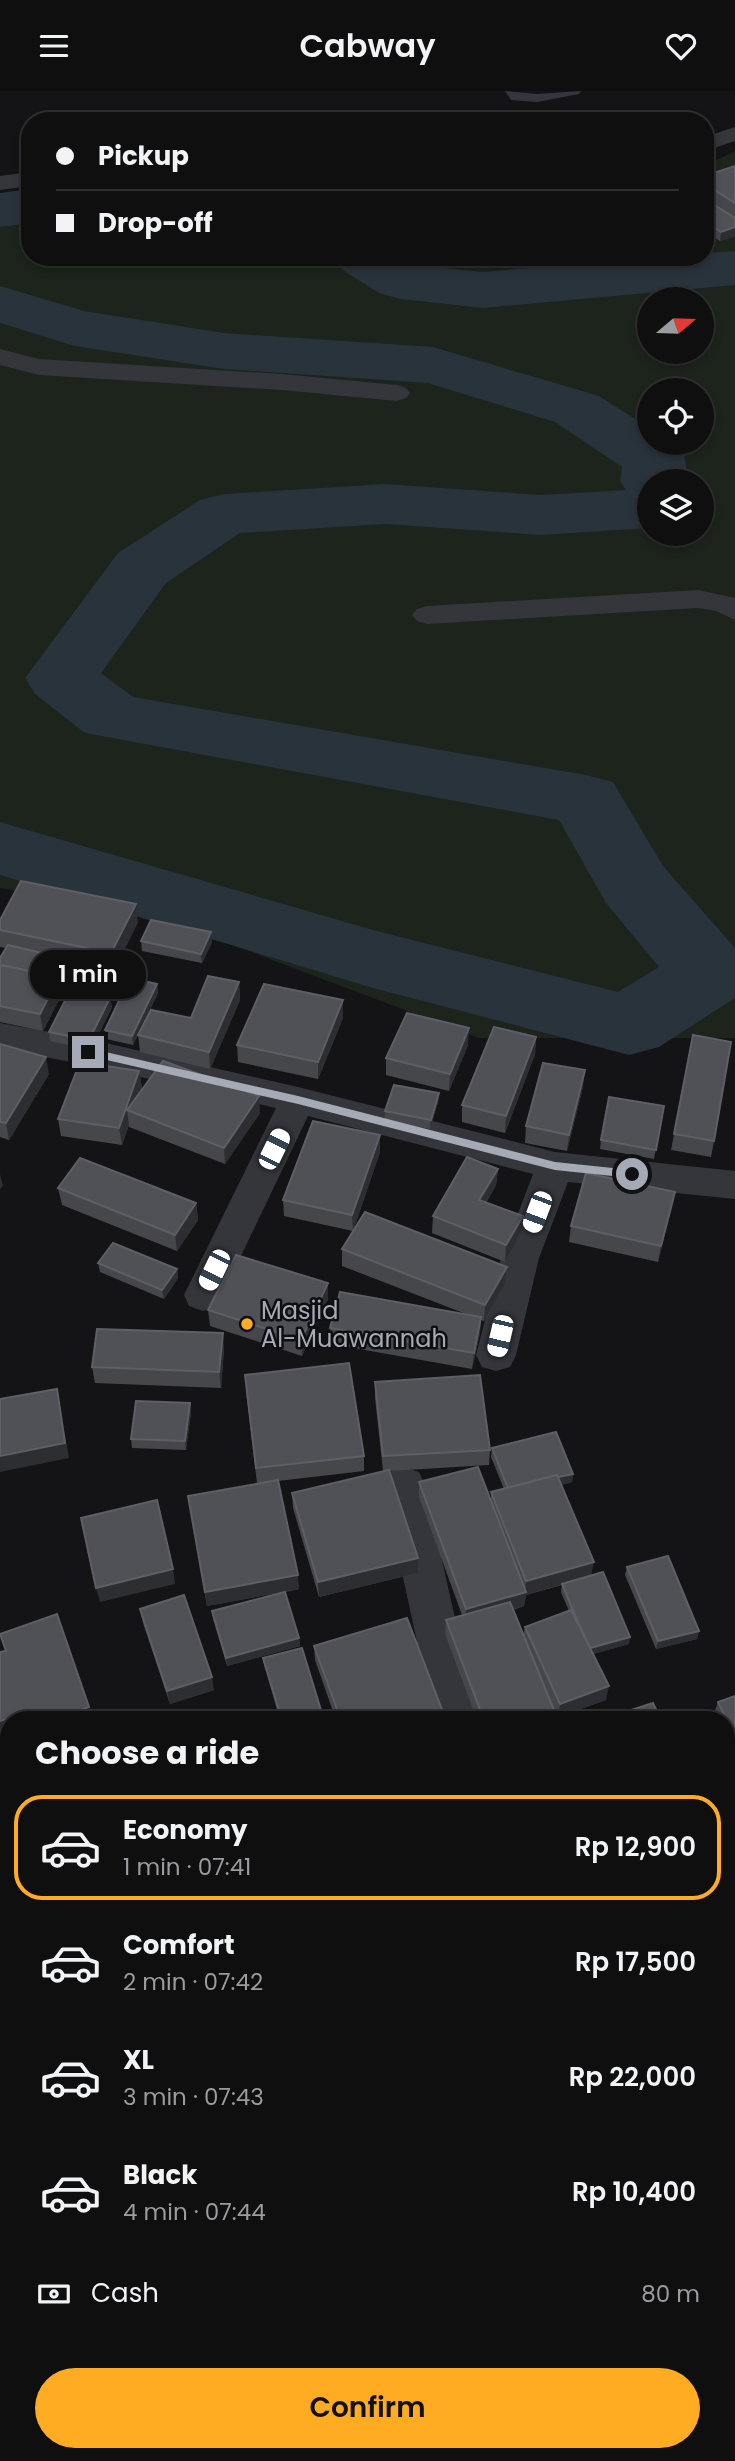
<!DOCTYPE html>
<html lang="en">
<head>
<meta charset="utf-8">
<style>
	body { margin:0; font-family:Poppins,sans-serif; background:#1d1d1e; color:#f1f3f6; height:100vh; display:flex; flex-direction:column; font-size:26px; white-space:nowrap }
	* { box-sizing:border-box; margin:0 }
	p { font-size:23px; color:#9b9c9f }
	.icon { flex:none; width:38px; height:38px; fill:none; stroke:currentColor; stroke-width:2; stroke-linecap:round; stroke-linejoin:round }
	.map { position:relative; flex:1; overflow:hidden }
	.drawer { position:absolute; left:0px; top:1620px; width:735px; height:751px; display:flex; flex-direction:column; background:#0f0f10; border-radius:28px 28px 0 0; box-shadow:0 4px 10px #0003,0 0 0 2px #2f2f30 }
	.drawer>* { flex:none }
	.guide { position:absolute; left:21px; top:21px; width:693px; height:154px; border-radius:28px; box-shadow:0 4px 10px #0003,0 0 0 2px #2f2f30; display:grid; align-content:center; height:154px; padding:0 35px; background:#0f0f10 }
	.needle { width:46px; rotate:71deg }
	.controls { position:absolute; left:637px; top:196px; display:grid; gap:14px }
	.controls a { display:grid; place-items:center; width:77px; height:77px; border-radius:50%; background:#0f0f10; box-shadow:0 4px 10px #0003,0 0 0 2px #2f2f30; font-size:35px }
	.end { position:absolute; width:32px; height:32px; margin:-16px; border:9px solid #a4abb7; background:#111; box-shadow:0 0 0 4px #111 }
	.from { border-radius:50% }
	.bubble { position:absolute; height:49px; border-radius:24px; background:#0f0f10; box-shadow:0 4px 10px #0003,0 0 0 2px #2f2f30; font-size:23px; font-weight:600; line-height:49px; text-align:center }
	.car { position:absolute; width:21px; height:42px; margin:-21px -10px; border-radius:9px; box-shadow:0 0 5px 2px #0007; background:linear-gradient(#fff 24%,#345 0 40%,#fff 0 76%,#345 0 86%,#fff 0) }
	.guide b { display:flex; align-items:center; gap:24px; height:66px; font-size:26px }
	.guide b+b { border-top:2px solid #2f2f30 }
	.guide i { width:18px; height:18px; background:#f1f3f6 }
	ul { padding:0; list-style:none }
	li { display:flex; align-items:center; gap:21px; height:105px; margin:0 14px 10px; padding:0 21px; border:4px solid transparent; border-radius:28px }
	li div { flex:1 }
	li b { display:block; font-size:26px }
	li em { font-style:normal; font-weight:600 }
	li.selected { border-color:#ffac23 }
	li>.icon { width:63px; height:63px; stroke-width:1.5 }
	h2 { padding:0 35px; font-size:32px; line-height:84px }
	.pay { display:flex; align-items:center; gap:18px; height:77px; padding:0 35px; font-size:26px }
	.pay p { margin-inline-start:auto }
	.button { display:flex; gap:14px; margin-top:auto; padding:14px 35px }
	.button a { flex:1; height:80px; border-radius:42px; background:#ffac23; color:#111; font-size:28px; font-weight:600; line-height:80px; text-align:center }
	header { display:flex; justify-content:space-between; align-items:center; height:91px; padding:0 35px; background:#0f0f10; font-size:32px; font-weight:600 }
	.map>svg:first-child { display:block }
</style>
</head>
<body>
<header><svg class="icon" aria-label="menu" viewBox="0 0 24 24"><path d="M4 6h16M4 12h16M4 18h16"/></svg>Cabway<svg class="icon" aria-label="heart" viewBox="0 0 24 24"><path d="M12 20l-8-8c-3-5 5-10 8-4 3-6 11-1 8 4z"/></svg></header>
<div class="map">
<svg width="735" height="2370" viewBox="0 0 735 2370">
	<rect width="100%" height="100%" fill="#141416"/>
	<path fill="#1c241c" fill-rule="evenodd" d="M735,60V947H479L171,831L0,797V115L30,111V166H705V75ZM649,208H702V261H649ZM649,299H702V352H649ZM649,390H702V443H649Z"/>
	<g fill="none" stroke-linecap="round" stroke-linejoin="round">
		<g fill="#29333b" fill-rule="evenodd">
			<path d="M30,98V132L0,136V102Z"/>
			<path d="M735,160V194L483,217L400,208L379,202L341,178L332,166H402L415,174L483,181L658,166H705V162Z"/>
			<path d="M0,195L84,220L224,242L433,256L599,305L649,337V352C681,352 688,357 686,390H649V437L541,444L385,433L240,442L166,492L101,582L133,606L586,684L613,691L663,775L735,857V907L659,956L629,964L373,897L0,784V731L373,839L618,901L659,876L606,812L559,729L85,642L35,603L25,587L118,462L200,409L224,403L385,393L541,404L626,399L620,390L622,376L555,331L428,292L224,278L75,255L0,232Z"/>
		</g>
		<path fill="#34363b" fill-rule="evenodd" d="M505,0L537,3L581,0L579,3L537,11L511,9Z"/>
		<g fill="#34363b" fill-rule="evenodd">
			<path d="M735,36V50L705,60V46Z"/>
			<path d="M30,81V95L0,99V85Z"/>
			<path d="M0,258L39,268L282,283L397,294L406,297L410,302L406,307L397,310L282,299L39,284L0,274Z"/>
			<path d="M698,499L735,507V529L716,520L698,517L427,533L417,530L412,524L417,518L427,515Z"/>
			<path d="M0,932L88,948L298,996L555,1061L735,1080V1108L568,1091L539,1167L516,1264L510,1276L496,1280L482,1276L476,1264L501,1167L533,1083L308,1025L217,1215L203,1220L189,1215L184,1204L276,1017L88,974L0,958Z"/>
			<path d="M404,1376L419,1381L425,1394L478,1629H434L383,1394L389,1381Z"/>
			<path d="M735,1964V2014L726,2015V1965Z"/>
			<path d="M9,2173V2226L0,2228V2176Z"/>
		</g>
	</g>
	<g fill="#45474b" fill-rule="evenodd">
		<path d="M735,75V145L720,150L705,141V85Z"/>
		<path d="M0,829L138,831L114,879L75,871L76,879L64,900L61,899L62,903L43,940L0,931V867L6,857L0,856Z"/>
		<path d="M141,850L212,851L202,872L142,860Z"/>
		<path d="M239,891L240,909L210,978L140,961L138,944L191,927Z"/>
		<path d="M157,893L158,902L133,954L106,948L105,939Z"/>
		<path d="M110,907L112,916L91,959L50,950L49,941Z"/>
		<path d="M343,909V927L318,988L238,971L237,954Z"/>
		<path d="M693,944L714,1050L711,1066L671,1059Z"/>
		<path d="M536,946L535,963L505,1042L462,1031V1014Z"/>
		<path d="M0,953L49,983L9,1049L0,1046Z"/>
		<path d="M468,954L449,1000L386,984V967Z"/>
		<path d="M139,980L142,997L140,1001L260,1022L225,1073L129,1036V1034L122,1054L61,1045L58,1028Z"/>
		<path d="M583,996L567,1060L525,1052L526,1035Z"/>
		<path d="M439,1002L438,1011L430,1038L385,1030V1020Z"/>
		<path d="M664,1015L654,1068L600,1058L601,1049Z"/>
		<path d="M380,1061L353,1140L284,1125L283,1109Z"/>
		<path d="M498,1078L496,1094L486,1112L521,1141L505,1171L432,1142L433,1125Z"/>
		<path d="M58,1097L196,1112L198,1129L177,1160L62,1114Z"/>
		<path d="M671,1117L658,1171L569,1151L571,1135Z"/>
		<path d="M342,1158L507,1176L505,1192L484,1230L481,1229L480,1242L472,1278L331,1253L330,1237L466,1223L342,1175Z"/>
		<path d="M98,1172L177,1178L178,1187L164,1208L100,1181Z"/>
		<path d="M328,1192V1208L302,1265L210,1235L208,1219Z"/>
		<path d="M224,1258L221,1297L95,1292L92,1276Z"/>
		<path d="M375,1291L490,1359L489,1374L390,1380L418,1467V1482L319,1506L293,1417L292,1402L383,1380L375,1307Z"/>
		<path d="M246,1300L364,1365V1380L278,1390L299,1498L285,1501L299,1547L300,1555L227,1575L213,1528L212,1520L283,1501L207,1515L188,1405L267,1391L257,1392Z"/>
		<path d="M190,1312L191,1321L186,1359L132,1357L131,1348Z"/>
		<path d="M492,1357L573,1383L572,1391L561,1394L591,1485L629,1553L593,1563L606,1609L558,1626L549,1607L558,1629H477L445,1543L446,1529L462,1524L419,1406V1391L491,1409V1401L504,1398L491,1366ZM562,1494L561,1501L569,1520L525,1536L523,1545L513,1519L524,1515L526,1504Z"/>
		<path d="M627,1476L699,1540L697,1548L656,1558L625,1484Z"/>
		<path d="M140,1518L214,1599L170,1613L143,1532Z"/>
		<path d="M314,1555L446,1629H336L315,1569Z"/>
		<path d="M263,1567L324,1629H280L264,1574Z"/>
		<path d="M735,1605V1668L726,1651V1629H716L713,1625L718,1611Z"/>
		<path d="M735,1805V1920L726,1901V1809Z"/>
		<path d="M493,2362H574L576,2370H495Z"/>
		<path d="M675,2362H704L684,2370H677Z"/>
	</g>
	<g fill="#2d2e31">
		<path d="M735,136V145L720,150L721,141Z"/>
		<path d="M136,813L138,831L114,879L111,862Z"/>
		<path d="M211,841L212,851L202,872L201,863Z"/>
		<path d="M75,870L76,879L64,900L62,890Z"/>
		<path d="M59,886L62,903L43,940L40,923Z"/>
		<path d="M239,891L240,909L210,978L209,961Z"/>
		<path d="M157,893L158,902L133,954L132,945Z"/>
		<path d="M110,907L112,916L91,959L89,949Z"/>
		<path d="M343,909V927L318,988V971Z"/>
		<path d="M469,937L468,954L449,1000L450,983Z"/>
		<path d="M536,946L535,963L505,1042L506,1025Z"/>
		<path d="M46,966L49,983L9,1049L6,1032Z"/>
		<path d="M585,979L583,996L567,1060L569,1044Z"/>
		<path d="M139,980L142,997L133,1022L127,1019L129,1034L122,1054L119,1037Z"/>
		<path d="M439,1002L438,1011L430,1038L431,1029Z"/>
		<path d="M259,1005L260,1022L225,1073L224,1057Z"/>
		<path d="M380,1044V1061L353,1140L352,1124Z"/>
		<path d="M498,1078L496,1094L478,1126L479,1109Z"/>
		<path d="M0,1083L3,1095L0,1098Z"/>
		<path d="M675,1101L671,1117L658,1171L661,1155Z"/>
		<path d="M196,1112L198,1129L177,1160L175,1144Z"/>
		<path d="M523,1125L521,1141L505,1171L506,1154Z"/>
		<path d="M507,1176L505,1192L484,1230L485,1214Z"/>
		<path d="M177,1178L178,1187L164,1208L162,1199Z"/>
		<path d="M328,1192V1208L302,1265L301,1249Z"/>
		<path d="M481,1226L480,1242L472,1278L474,1262Z"/>
		<path d="M223,1242L224,1258L221,1297L219,1281Z"/>
		<path d="M57,1298L69,1367L0,1381V1365Z"/>
		<path d="M190,1312L191,1321L186,1359L185,1350Z"/>
		<path d="M573,1383L572,1391L508,1408L509,1399Z"/>
		<path d="M418,1467V1482L319,1506L318,1491Z"/>
		<path d="M594,1471L591,1485L526,1504L524,1515L465,1532L466,1518L525,1501L526,1490Z"/>
		<path d="M173,1478L175,1493L100,1511L96,1497Z"/>
		<path d="M298,1484L299,1498L207,1515L205,1501Z"/>
		<path d="M699,1540L697,1548L656,1558L658,1550Z"/>
		<path d="M630,1546L629,1553L587,1565L589,1557Z"/>
		<path d="M299,1547L300,1555L227,1575L226,1567Z"/>
		<path d="M212,1586L214,1599L170,1613L167,1600Z"/>
		<path d="M609,1595L606,1609L558,1626L560,1613Z"/>
		<path d="M89,1616L92,1629H53Z"/>
		<path d="M25,1622L27,1629H9V1642L0,1644V1630Z"/>
		<path d="M735,1720V1726L726,1729V1723Z"/>
		<path d="M9,1725V1733H7L4,1727Z"/>
		<path d="M9,2005V2017L0,2020V2008Z"/>
		<path d="M735,2181V2186L726,2190V2184Z"/>
		<path d="M0,2260L9,2304V2325L0,2280Z"/>
		<path d="M735,2347V2351L726,2354V2351Z"/>
		<path d="M16,2362H20L22,2369L18,2370H0Z"/>
		<path d="M31,2362H49L36,2368Z"/>
		<path d="M186,2362H204L182,2370H174L173,2367Z"/>
		<path d="M695,2362H704L684,2370H680L683,2367Z"/>
	</g>
	<g fill="#4f5157" stroke="#5d5f66" stroke-width="2">
		<path d="M735,75V112L705,93V85Z"/>
		<path d="M708,110L735,127V136L721,141L705,131V111Z"/>
		<path d="M21,790L136,813L111,862L0,839V829Z"/>
		<path d="M151,829L211,841L201,863L141,850Z"/>
		<path d="M8,854L75,870L62,890L60,889L59,886L0,874V867Z"/>
		<path d="M0,874L59,886L40,923L0,915Z"/>
		<path d="M208,885L239,891L209,961L138,944L151,919L191,927Z"/>
		<path d="M130,887L157,893L132,945L105,939Z"/>
		<path d="M264,893L343,909L318,971L237,954Z"/>
		<path d="M71,898L110,907L89,949L49,941Z"/>
		<path d="M407,922L469,937L450,983L386,967Z"/>
		<path d="M494,936L536,946L506,1025L462,1014Z"/>
		<path d="M693,944L731,951L714,1050L674,1043Z"/>
		<path d="M0,953L46,966L6,1032L0,1031Z"/>
		<path d="M163,970L259,1005L224,1057L127,1019Z"/>
		<path d="M80,971L139,980L119,1037L58,1028Z"/>
		<path d="M543,972L585,979L569,1044L526,1035Z"/>
		<path d="M394,994L439,1002L431,1029L385,1020Z"/>
		<path d="M609,1006L664,1015L656,1059L601,1049Z"/>
		<path d="M313,1030L380,1044L352,1124L283,1109Z"/>
		<path d="M467,1066L498,1078L479,1109L523,1125L506,1154L433,1125Z"/>
		<path d="M80,1067L196,1112L175,1144L58,1097Z"/>
		<path d="M586,1082L675,1101L661,1155L571,1135Z"/>
		<path d="M365,1121L507,1176L485,1214L342,1158Z"/>
		<path d="M113,1152L177,1178L162,1199L98,1172Z"/>
		<path d="M236,1164L328,1192L301,1249L208,1219Z"/>
		<path d="M340,1201L481,1226L474,1262L330,1237Z"/>
		<path d="M97,1238L223,1242L219,1281L92,1276Z"/>
		<path d="M349,1272L364,1365L256,1377L245,1284Z"/>
		<path d="M480,1284L490,1359L383,1365L375,1291Z"/>
		<path d="M57,1298L65,1352L0,1365V1308Z"/>
		<path d="M136,1310L190,1312L185,1350L131,1348Z"/>
		<path d="M556,1341L573,1383L558,1386L557,1384L508,1397L492,1357Z"/>
		<path d="M478,1376L526,1501L466,1518L419,1391Z"/>
		<path d="M389,1379L418,1467L318,1491L292,1402Z"/>
		<path d="M557,1384L594,1471L526,1490L491,1401Z"/>
		<path d="M278,1389L298,1484L205,1501L188,1405Z"/>
		<path d="M157,1409L173,1478L96,1497L81,1427Z"/>
		<path d="M668,1465L699,1540L658,1550L627,1476Z"/>
		<path d="M603,1481L630,1546L590,1557L581,1538L562,1493Z"/>
		<path d="M285,1501L299,1547L226,1567L212,1520Z"/>
		<path d="M184,1504L212,1586L167,1600L140,1518Z"/>
		<path d="M510,1511L558,1629H484L446,1529Z"/>
		<path d="M571,1519L609,1595L560,1613L525,1536Z"/>
		<path d="M57,1523L89,1616L53,1629H28L25,1622L0,1630V1561L6,1560L0,1543Z"/>
		<path d="M407,1527L446,1629H341L314,1555Z"/>
		<path d="M302,1557L324,1629H282L263,1567Z"/>
		<path d="M735,1605V1646L718,1611Z"/>
		<path d="M653,1612L661,1629H600Z"/>
		<path d="M709,1623L712,1629H689Z"/>
		<path d="M726,1657L735,1675V1720L726,1723Z"/>
		<path d="M9,1661V1725L4,1727L0,1707V1663Z"/>
		<path d="M9,1740V1802L0,1766V1743Z"/>
		<path d="M735,1805V1898L726,1880V1809Z"/>
		<path d="M9,1877V2005L0,2008V1880Z"/>
		<path d="M726,2057H727L735,2077V2181L726,2184Z"/>
		<path d="M726,2224L735,2246V2347L726,2351Z"/>
		<path d="M9,2229V2259L3,2231Z"/>
		<path d="M0,2280L9,2325V2362L16,2363L0,2369Z"/>
		<path d="M108,2362H160L161,2370H110Z"/>
		<path d="M172,2362H186L173,2367Z"/>
		<path d="M223,2362H268L270,2370H204Z"/>
		<path d="M286,2362H348L350,2370H288Z"/>
		<path d="M356,2362H483L486,2370H358Z"/>
		<path d="M497,2362H574L576,2370H499Z"/>
		<path d="M681,2362H695L683,2367Z"/>
	</g>
	<path fill="#a4abb7" d="M88,957L298,1005L555,1071L632,1079L637,1083L632,1087L555,1079L298,1013L85,964L83,961Z"/>
	<circle fill="#ffac23" stroke="#0f0f11" stroke-width="2.5" cx="247" cy="1233" r="7"/>
	<g text-anchor="middle" dominant-baseline="central" stroke-width="5" stroke-linejoin="round" paint-order="stroke">
		<g font-size="24" fill="#a4abb7" stroke="#0f0f11" text-anchor="start">
			<text x="261" y="1219">Masjid<tspan x="261" dy="28">Al-Muawannah</tspan></text>
		</g>
	</g>
</svg>
<div class="controls">
<a><svg class="needle" viewBox="-14 -14 28 28"><path d="M0-13l5 13h-10z" fill="#e53935"/><path d="M0 13l5-13h-10z" fill="#9b9c9f"/></svg></a>
<a><svg class="icon" aria-label="locate" viewBox="0 0 24 24"><circle cx="12" cy="12" r="6"/><path d="M12 2v4M12 18v4M2 12h4M18 12h4"/></svg></a>
<a><svg class="icon" aria-label="layers" viewBox="0 0 24 24"><path d="M12 4l9 5-9 5-9-5zM3 14l9 5 9-5"/></svg></a>
</div>
<i class="end from" style="left:632px;top:1083px"></i>
<i class="end" style="left:88px;top:961px"></i>
<div class="bubble" style="left:30px;top:859px;width:116px">1 min</div>
<i class="car" style="left:274px;top:1058px;rotate:26deg"></i>
<i class="car" style="left:537px;top:1121px;rotate:201deg"></i>
<i class="car" style="left:214px;top:1179px;rotate:206deg"></i>
<i class="car" style="left:500px;top:1245px;rotate:193deg"></i>
<div class="guide">
<b><i class="from"></i>Pickup</b>
<b><i></i>Drop-off</b>
</div>
<section class="drawer">
<h2>Choose a ride</h2>
<ul>
<li class="selected"><svg class="icon" aria-label="car" viewBox="0 0 24 24"><path d="M5 17H2v-5l4-1 3-4h7l3 4 3 1v5h-3M9 17h6M6 11h13"/><circle cx="7" cy="17" r="2"/><circle cx="17" cy="17" r="2"/></svg><div><b>Economy</b><p>1 min · 07:41</p></div><em>Rp 12,900</em></li>
<li><svg class="icon" aria-label="car" viewBox="0 0 24 24"><path d="M5 17H2v-5l4-1 3-4h7l3 4 3 1v5h-3M9 17h6M6 11h13"/><circle cx="7" cy="17" r="2"/><circle cx="17" cy="17" r="2"/></svg><div><b>Comfort</b><p>2 min · 07:42</p></div><em>Rp 17,500</em></li>
<li><svg class="icon" aria-label="car" viewBox="0 0 24 24"><path d="M5 17H2v-5l4-1 3-4h7l3 4 3 1v5h-3M9 17h6M6 11h13"/><circle cx="7" cy="17" r="2"/><circle cx="17" cy="17" r="2"/></svg><div><b>XL</b><p>3 min · 07:43</p></div><em>Rp 22,000</em></li>
<li><svg class="icon" aria-label="car" viewBox="0 0 24 24"><path d="M5 17H2v-5l4-1 3-4h7l3 4 3 1v5h-3M9 17h6M6 11h13"/><circle cx="7" cy="17" r="2"/><circle cx="17" cy="17" r="2"/></svg><div><b>Black</b><p>4 min · 07:44</p></div><em>Rp 10,400</em></li>
</ul>
<div class="pay"><svg class="icon" aria-label="cash" viewBox="0 0 24 24"><path d="M3 7h18v10H3z"/><circle cx="12" cy="12" r="2"/></svg>Cash<p>80 m</p></div>
<div class="button"><a>Confirm</a></div>
</section>
</div>
</body>
</html>
